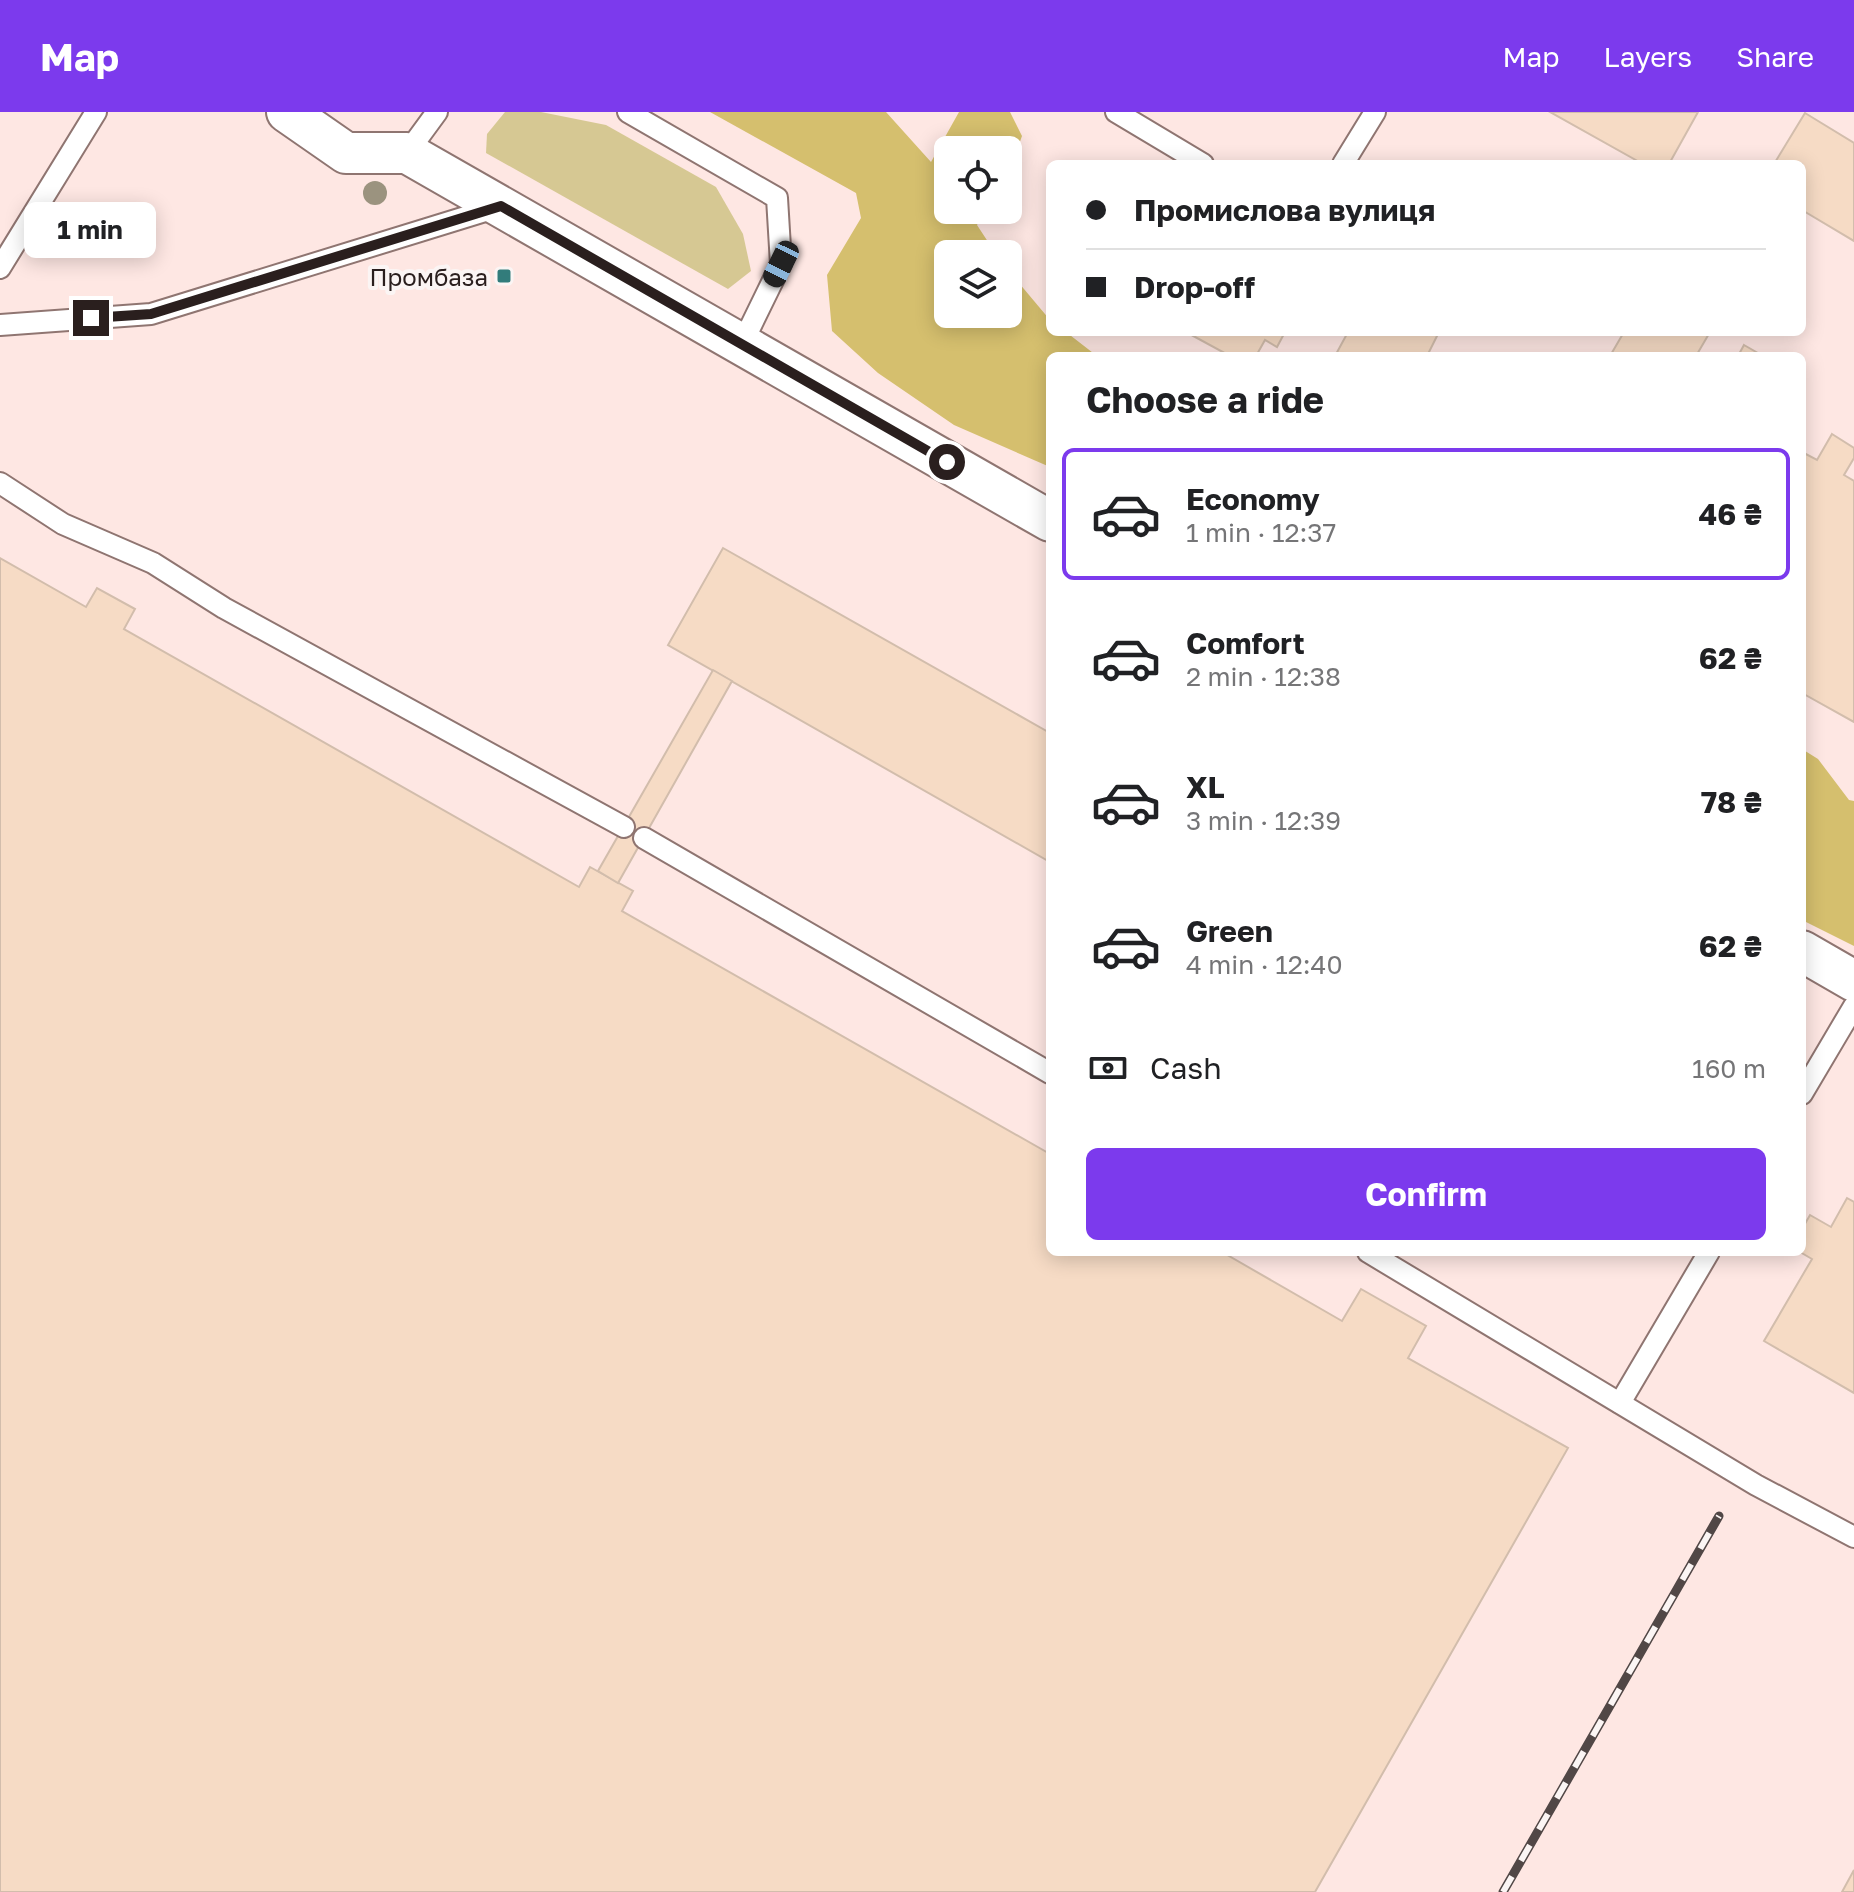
<!DOCTYPE html>
<html lang="en">
<head>
<meta charset="utf-8">
<style>
	body { margin:0; font-family:"Golos Text",sans-serif; background:#f2f2f2; color:#202124; height:100vh; display:flex; flex-direction:column; font-size:30px; white-space:nowrap }
	* { box-sizing:border-box; margin:0 }
	p { font-size:26px; color:#757577 }
	.icon { flex:none; width:44px; height:44px; fill:none; stroke:currentColor; stroke-width:2; stroke-linecap:round; stroke-linejoin:round }
	.map { position:relative; flex:1; overflow:hidden }
	.details { position:absolute; left:1046px; top:240px; width:760px; height:904px; display:flex; flex-direction:column; background:#fff; border-radius:12px; box-shadow:0 4px 20px #0003 }
	.details>* { flex:none }
	.guide { position:absolute; left:1046px; top:48px; width:760px; height:176px; border-radius:12px; box-shadow:0 4px 20px #0003; display:grid; align-content:center; height:176px; padding:0 40px; background:#fff }
	.fabs { position:absolute; left:934px; top:24px; display:grid; gap:16px }
	.fabs a { display:grid; place-items:center; width:88px; height:88px; border-radius:12px; background:#fff; box-shadow:0 4px 20px #0003; font-size:40px }
	.end { position:absolute; width:36px; height:36px; margin:-18px; border:10px solid #2a1f1e; background:#fff; box-shadow:0 0 0 4px #fff }
	.from { border-radius:50% }
	.bubble { position:absolute; height:56px; border-radius:12px; background:#fff; box-shadow:0 4px 20px #0003; font-size:26px; font-weight:700; line-height:56px; text-align:center }
	.car { position:absolute; width:24px; height:48px; margin:-24px -12px; border-radius:10px; box-shadow:0 0 6px 2px #0007; background:linear-gradient(#222 24%,#8ab4d8 0 40%,#222 0 76%,#8ab4d8 0 86%,#222 0) }
	.guide b { display:flex; align-items:center; gap:28px; height:76px; font-size:30px }
	.guide b+b { border-top:2px solid #e0e0e0 }
	.guide i { width:20px; height:20px; background:#202124 }
	ul { padding:0; list-style:none }
	li { display:flex; align-items:center; gap:24px; height:132px; margin:0 16px 12px; padding:0 24px; border:4px solid transparent; border-radius:12px }
	li div { flex:1 }
	li b { display:block; font-size:30px }
	li em { font-style:normal; font-weight:700 }
	li.active { border-color:#7c3aed }
	li>.icon { width:72px; height:72px; stroke-width:1.5 }
	h2 { padding:0 40px; font-size:36px; line-height:96px }
	.pay { display:flex; align-items:center; gap:20px; height:88px; padding:0 40px; font-size:30px }
	.pay p { margin-inline-start:auto }
	.button { display:flex; gap:16px; margin-top:auto; padding:16px 40px }
	.button a { flex:1; height:92px; border-radius:12px; background:#7c3aed; color:#fff; font-size:32px; font-weight:700; line-height:92px; text-align:center }
	header { display:flex; align-items:center; gap:48px; box-sizing:border-box; height:112px; padding:0 40px; background:#7c3aed; color:#fff }
	header strong { font-size:38px }
	nav { display:flex; gap:44px; margin-inline-start:auto; font-size:28px }
	.map>svg:first-child { display:block }
</style>
</head>
<body>
<header>
<strong>Map</strong>
<nav><a>Map</a><a>Layers</a><a>Share</a></nav>
</header>
<div class="map">
<svg width="1854" height="1780" viewBox="0 0 1854 1780">
	<rect width="100%" height="100%" fill="#fbf5f4"/>
	<path fill="#fee7e3" fill-rule="evenodd" d="M0,0H1854V1780H0ZM948,38H1008V98H948ZM1050,52H1802V220H1050ZM948,142H1008V202H948ZM1050,244H1802V1140H1050Z"/>
	<path fill="#d6c893" d="M505,0H541L606,13L716,75L743,122L751,159L728,177L486,41L487,22Z"/>
	<g fill="#d5bf6e">
		<path d="M710,0H886L931,50L959,0H1010L1022,24L1008,63V38H948V98H986L977,113L996,142H948V202H1008V158L1050,208V220H1066L1097,244H1050V355L954,313L878,261L832,219L827,163L861,106L856,81Z"/>
		<path d="M1802,637L1818,647L1849,688L1854,689V834L1802,808Z"/>
	</g>
	<g fill="#f6dbc5" stroke="#d2bdac" stroke-width="2">
		<path d="M1550,0H1698L1669,52H1643Z"/>
		<path d="M1805,1L1854,31V129L1802,98V52H1774Z"/>
		<path d="M1186,220H1285L1277,235L1265,228L1256,244H1230Z"/>
		<path d="M1348,220H1439L1427,244H1335Z"/>
		<path d="M1624,220H1710L1696,244H1610Z"/>
		<path d="M1744,233L1763,244H1738Z"/>
		<path d="M1832,322L1854,336V346L1844,363L1854,369V610L1802,581V340L1817,348Z"/>
		<path d="M723,436L1050,621V750L668,533Z"/>
		<path d="M0,446L86,495L97,476L135,497L124,517L579,775L590,755L633,779L622,799L1050,1042V1140H1222L1342,1209L1361,1177L1426,1214L1408,1246L1568,1336L1315,1780H0Z"/>
		<path d="M713,558L732,569L618,771L598,759Z"/>
		<path d="M1847,1086L1854,1090V1281L1764,1229L1812,1147L1800,1140L1802,1117L1810,1103L1831,1115Z"/>
		<path d="M1854,1758V1780H1842Z"/>
	</g>
	<g fill="none" stroke-linecap="round" stroke-linejoin="round">
		<defs>
			<g id="lane">
				<path d="M628,0L777,86L781,152L742,232"/>
				<path d="M1116,0L1203,52"/>
				<path d="M407,41L437,0"/>
				<path d="M1343,52L1375,0"/>
				<path d="M0,156L96,0"/>
				<path d="M0,213L151,202L498,95"/>
				<path d="M0,371L63,412L153,451L224,496L624,715"/>
				<path d="M644,726L1050,961"/>
				<path d="M1802,982L1854,894"/>
				<path d="M1368,1140L1756,1373L1854,1425"/>
				<path d="M1620,1291L1709,1140"/>
			</g>
			<g id="street">
				<path d="M287,0L346,41H407L1050,409"/>
				<path d="M1802,839L1854,869"/>
			</g>
		</defs>
		<use href="#lane" stroke="#8f7571" stroke-width="24"/>
		<use href="#street" stroke="#8f7571" stroke-width="44"/>
		<use href="#lane" stroke="#fff" stroke-width="20"/>
		<use href="#street" stroke="#fff" stroke-width="40"/>
		<defs>
			<path id="rail" d="M1503,1780L1719,1404"/>
		</defs>
		<use href="#rail" stroke="#514746" stroke-width="9"/>
		<use href="#rail" stroke="#fbf5f4" stroke-width="6" stroke-dasharray="18" stroke-linecap="butt"/>
	</g>
	<circle fill="#9b937f" cx="375" cy="81" r="12"/>
	<g fill="none" stroke-linecap="round" stroke-linejoin="round">
		<path stroke="#2a1f1e" stroke-width="10" d="M91,206L151,202L501,94L947,350"/>
	</g>
	<rect fill="#327c7b" stroke="#fbf5f4" stroke-width="3" x="496" y="156" width="16" height="16" rx="4"/>
	<g text-anchor="middle" dominant-baseline="central" stroke-width="8" stroke-linejoin="round" paint-order="stroke">
		<g font-size="24" fill="#2a1f1e" stroke="#fbf5f4" text-anchor="end">
			<text x="488" y="164">Промбаза</text>
		</g>
	</g>
</svg>
<div class="fabs">
<a><svg class="icon" aria-label="locate" viewBox="0 0 24 24"><circle cx="12" cy="12" r="6"/><path d="M12 2v4M12 18v4M2 12h4M18 12h4"/></svg></a>
<a><svg class="icon" aria-label="layers" viewBox="0 0 24 24"><path d="M12 4l9 5-9 5-9-5zM3 14l9 5 9-5"/></svg></a>
</div>
<i class="end from" style="left:947px;top:350px"></i>
<i class="end" style="left:91px;top:206px"></i>
<div class="bubble" style="left:24px;top:90px;width:132px">1 min</div>
<i class="car" style="left:781px;top:152px;rotate:206deg"></i>
<div class="guide">
<b><i class="from"></i>Промислова вулиця</b>
<b><i></i>Drop-off</b>
</div>
<section class="details">
<h2>Choose a ride</h2>
<ul>
<li class="active"><svg class="icon" aria-label="car" viewBox="0 0 24 24"><path d="M5 17H2v-5l4-1 3-4h7l3 4 3 1v5h-3M9 17h6M6 11h13"/><circle cx="7" cy="17" r="2"/><circle cx="17" cy="17" r="2"/></svg><div><b>Economy</b><p>1 min · 12:37</p></div><em>46 ₴</em></li>
<li><svg class="icon" aria-label="car" viewBox="0 0 24 24"><path d="M5 17H2v-5l4-1 3-4h7l3 4 3 1v5h-3M9 17h6M6 11h13"/><circle cx="7" cy="17" r="2"/><circle cx="17" cy="17" r="2"/></svg><div><b>Comfort</b><p>2 min · 12:38</p></div><em>62 ₴</em></li>
<li><svg class="icon" aria-label="car" viewBox="0 0 24 24"><path d="M5 17H2v-5l4-1 3-4h7l3 4 3 1v5h-3M9 17h6M6 11h13"/><circle cx="7" cy="17" r="2"/><circle cx="17" cy="17" r="2"/></svg><div><b>XL</b><p>3 min · 12:39</p></div><em>78 ₴</em></li>
<li><svg class="icon" aria-label="car" viewBox="0 0 24 24"><path d="M5 17H2v-5l4-1 3-4h7l3 4 3 1v5h-3M9 17h6M6 11h13"/><circle cx="7" cy="17" r="2"/><circle cx="17" cy="17" r="2"/></svg><div><b>Green</b><p>4 min · 12:40</p></div><em>62 ₴</em></li>
</ul>
<div class="pay"><svg class="icon" aria-label="cash" viewBox="0 0 24 24"><path d="M3 7h18v10H3z"/><circle cx="12" cy="12" r="2"/></svg>Cash<p>160 m</p></div>
<div class="button"><a>Confirm</a></div>
</section>
</div>
</body>
</html>
